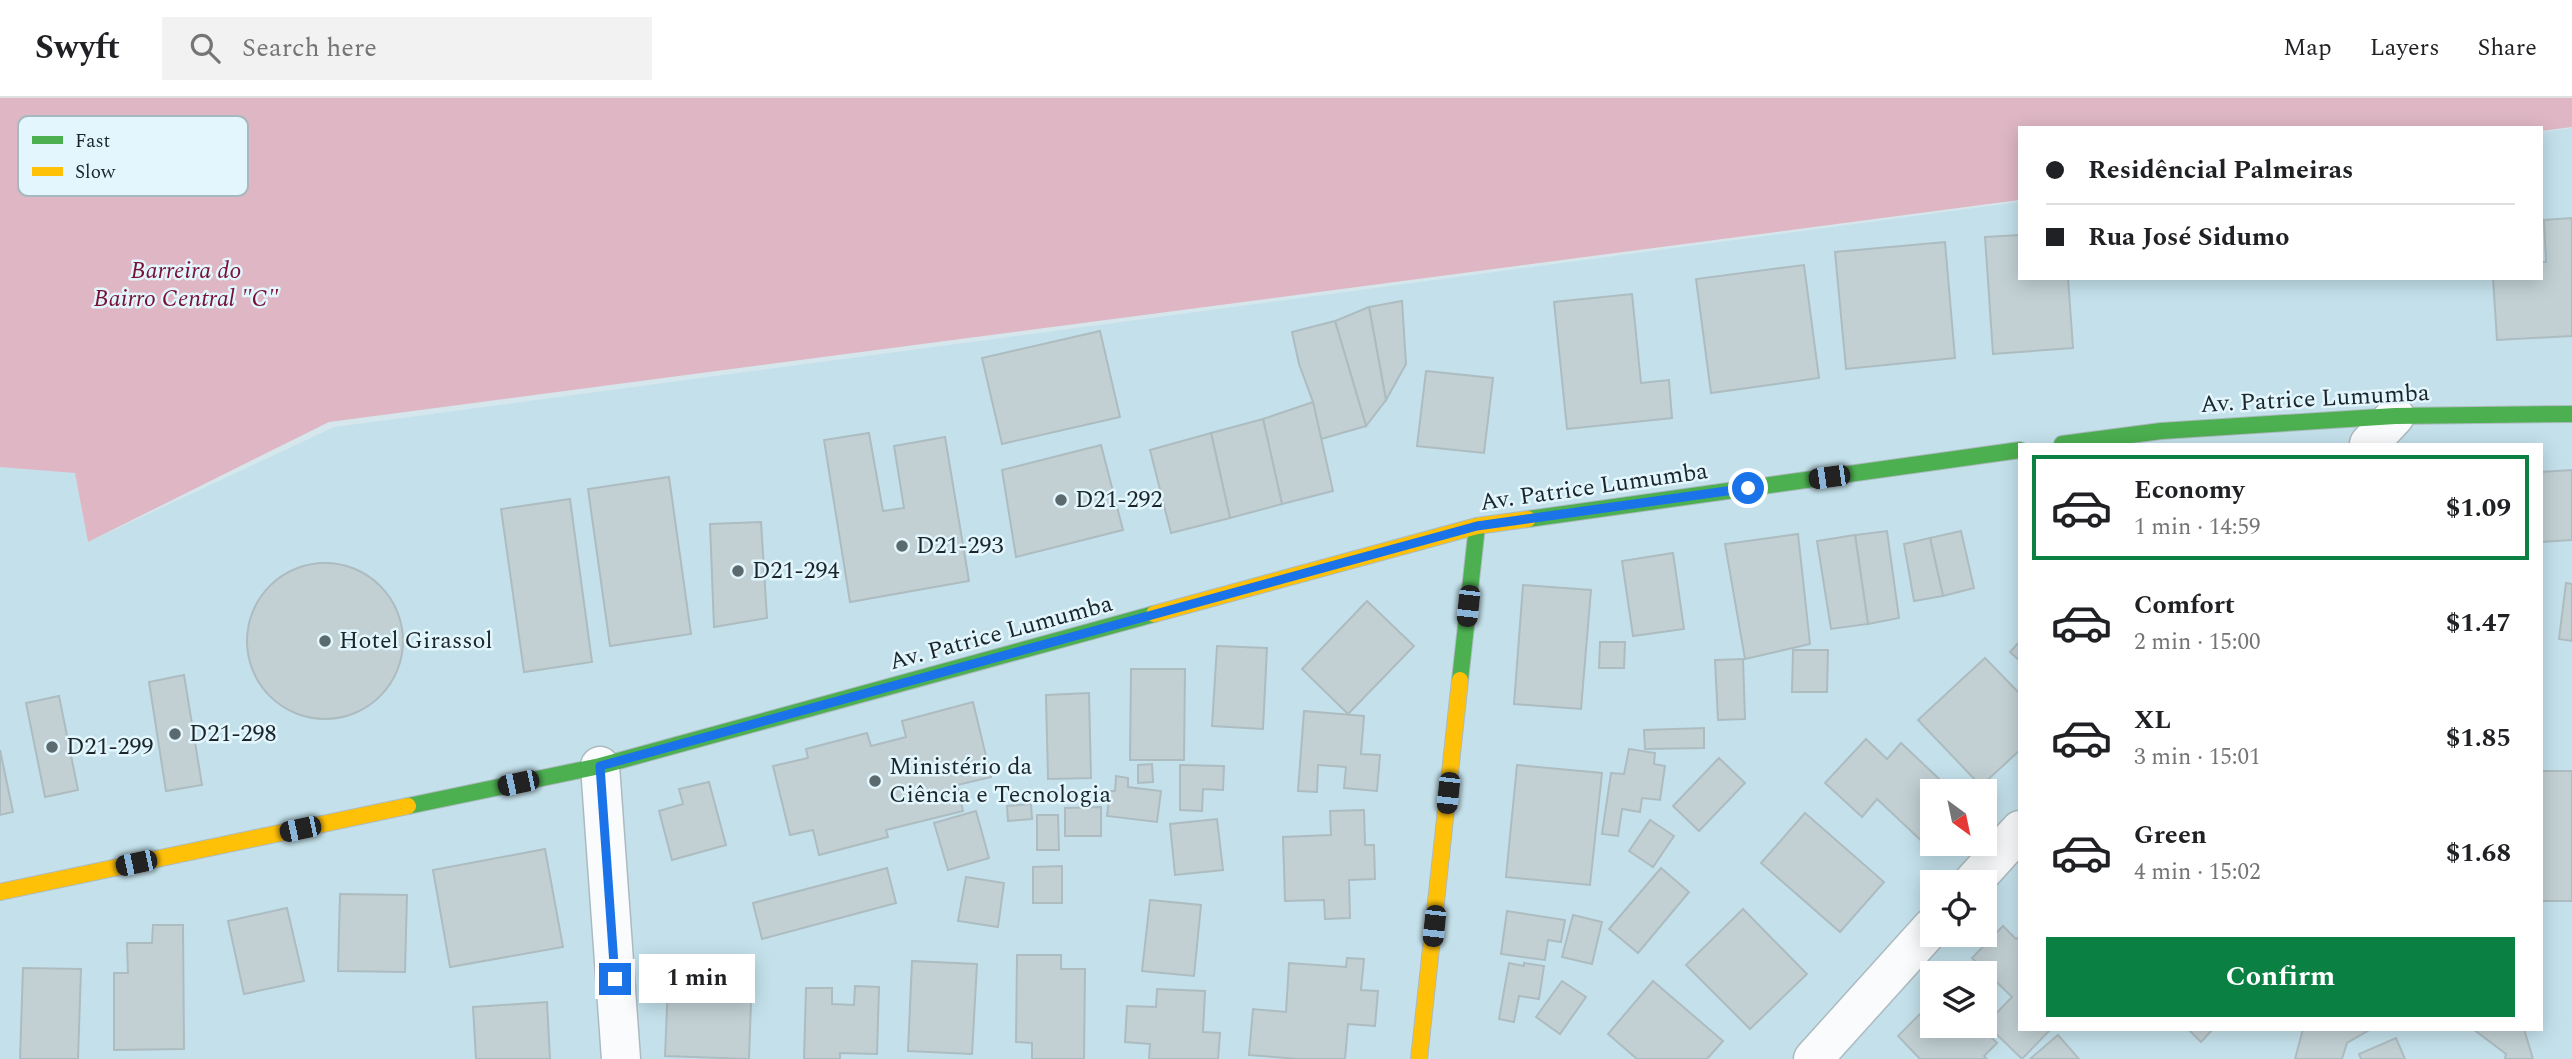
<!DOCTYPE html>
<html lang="en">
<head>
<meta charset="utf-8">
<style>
	body { margin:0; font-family:Spectral,serif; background:#f2f2f2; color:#202124; height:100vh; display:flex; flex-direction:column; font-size:26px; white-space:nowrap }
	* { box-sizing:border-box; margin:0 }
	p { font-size:23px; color:#757577 }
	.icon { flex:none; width:38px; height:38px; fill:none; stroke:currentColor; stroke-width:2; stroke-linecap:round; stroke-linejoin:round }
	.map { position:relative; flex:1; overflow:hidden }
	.side { position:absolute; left:2018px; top:345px; width:525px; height:588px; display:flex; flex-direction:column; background:#fff; border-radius:0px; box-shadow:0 4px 18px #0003 }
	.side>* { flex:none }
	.top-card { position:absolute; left:2018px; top:28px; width:525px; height:154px; border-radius:0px; box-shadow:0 4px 18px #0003; display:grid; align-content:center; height:154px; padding:0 28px; background:#fff }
	.needle { width:46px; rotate:147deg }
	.fabs { position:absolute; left:1920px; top:681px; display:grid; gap:14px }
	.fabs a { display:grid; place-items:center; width:77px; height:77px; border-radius:0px; background:#fff; box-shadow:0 4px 18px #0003; font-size:35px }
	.end { position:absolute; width:32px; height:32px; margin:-16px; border:9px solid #1a73e8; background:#fff; box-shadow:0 0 0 4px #fff }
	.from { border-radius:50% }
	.bubble { position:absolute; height:49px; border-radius:0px; background:#fff; box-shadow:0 4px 18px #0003; font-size:23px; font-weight:700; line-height:49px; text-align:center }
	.car { position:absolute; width:21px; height:42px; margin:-21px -10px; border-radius:9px; box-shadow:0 0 5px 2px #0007; background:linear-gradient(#222 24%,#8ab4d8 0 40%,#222 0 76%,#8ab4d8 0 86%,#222 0) }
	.top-card b { display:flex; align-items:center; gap:24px; height:66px; font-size:26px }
	.top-card b+b { border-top:2px solid #e0e0e0 }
	.top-card i { width:18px; height:18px; background:#202124 }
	ul { padding:12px 0 0; list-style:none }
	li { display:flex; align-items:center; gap:21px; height:105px; margin:0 14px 10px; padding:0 14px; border:4px solid transparent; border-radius:0px }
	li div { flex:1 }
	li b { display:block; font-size:26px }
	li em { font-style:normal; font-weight:700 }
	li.selected { border-color:#0b8043 }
	li>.icon { width:63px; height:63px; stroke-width:1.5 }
	.primary-button { display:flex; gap:14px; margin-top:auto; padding:14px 28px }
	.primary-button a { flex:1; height:80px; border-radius:0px; background:#0b8043; color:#fff; font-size:28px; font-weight:700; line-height:80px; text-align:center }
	header { display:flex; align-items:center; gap:42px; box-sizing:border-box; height:98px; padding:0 35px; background:#fff; border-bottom:2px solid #e0e0e0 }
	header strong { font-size:33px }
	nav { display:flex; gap:38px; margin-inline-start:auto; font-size:24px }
	.search { width:490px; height:63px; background:#f2f2f2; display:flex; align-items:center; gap:18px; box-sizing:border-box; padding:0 24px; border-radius:0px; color:#757577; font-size:26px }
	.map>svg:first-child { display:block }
</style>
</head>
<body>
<header>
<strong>Swyft</strong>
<div class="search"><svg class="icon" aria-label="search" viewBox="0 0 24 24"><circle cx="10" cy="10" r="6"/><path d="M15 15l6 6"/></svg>Search here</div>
<nav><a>Map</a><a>Layers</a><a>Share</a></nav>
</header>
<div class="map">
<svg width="2572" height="961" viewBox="0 0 2572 961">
	<rect width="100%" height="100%" fill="#d5e7ec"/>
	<path fill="#c4e1eb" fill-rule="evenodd" d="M2572,30V961H0V368L75,372L88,444L334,329L2019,104L2020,180H2541V34ZM2020,346H2541V931H2020ZM1932,693H1984V746H1932ZM1932,784H1984V836H1932ZM1932,875H1984V928H1932Z"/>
	<path fill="#dfb7c4" d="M0,0H2572V29L2541,33V30H2020L2019,102L329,324L88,444L75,375L0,369Z"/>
	<g fill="#c2d0d4" stroke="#adbcc0" stroke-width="2">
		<path d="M2572,120V238L2497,242L2493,180H2541V164H2546L2544,122Z"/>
		<path d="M2020,137V180H2068L2073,250L1993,256L1985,139Z"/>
		<path d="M1945,144L1955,260L1846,271L1835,154Z"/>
		<path d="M1804,167L1819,280L1711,295L1696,181Z"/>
		<path d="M1632,196L1641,285L1669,282L1672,320L1567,331L1554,204Z"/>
		<path d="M1402,203L1406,266L1386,302L1369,209Z"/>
		<path d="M1369,209L1386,302L1366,328L1335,223Z"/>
		<path d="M1335,223L1366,328L1321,341L1313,304L1299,266L1292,234Z"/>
		<path d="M1100,233L1120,319L1002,346L982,260Z"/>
		<path d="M1426,273L1493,280L1484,355L1417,348Z"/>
		<path d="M1313,304L1333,393L1282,406L1263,321Z"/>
		<path d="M1263,321L1282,406L1230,420L1211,335Z"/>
		<path d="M869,335L883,413L904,410L894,348L945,339L969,483L850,504L824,342Z"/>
		<path d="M1211,335L1230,420L1171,435L1150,352Z"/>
		<path d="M1101,347L1123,432L1016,459L1002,372Z"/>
		<path d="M2572,372V442L2541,444V374Z"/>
		<path d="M669,379L691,536L610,548L588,391Z"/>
		<path d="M570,401L592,564L524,574L501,411Z"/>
		<path d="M761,424L767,520L714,529L710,426Z"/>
		<path d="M1887,433L1899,520L1868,526L1855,437Z"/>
		<path d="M1961,433L1974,490L1943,498L1930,440Z"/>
		<path d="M1798,436L1810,546L1745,561L1725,446Z"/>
		<path d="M1855,437L1868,526L1831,531L1817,443Z"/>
		<path d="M1930,440L1943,498L1914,503L1904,446Z"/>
		<path d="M1673,455L1684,531L1633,538L1622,463Z"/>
		<circle cx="325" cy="543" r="78"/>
		<path d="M2566,485L2572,486V543L2559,541Z"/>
		<path d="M1523,487L1591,492L1581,611L1514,606Z"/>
		<path d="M1367,503L1414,548L1348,616L1302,571Z"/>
		<path d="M2020,543V563L2010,554Z"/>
		<path d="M1600,544H1625L1624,570H1599Z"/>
		<path d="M1217,548L1267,550L1263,631L1212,628Z"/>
		<path d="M1793,552H1828L1827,594H1792Z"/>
		<path d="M1985,560L2020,596V652L1981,688L1918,622Z"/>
		<path d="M1743,561L1745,621L1718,622L1715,562Z"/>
		<path d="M1131,571H1185L1184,662H1130Z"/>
		<path d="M184,577L202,687L166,693L149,584Z"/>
		<path d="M1089,595L1091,680L1048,681L1046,597Z"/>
		<path d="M59,598L78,692L45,699L26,605Z"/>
		<path d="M973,604L991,679L957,687L963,713L886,732L888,739L819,757L813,732L790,737L773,668L808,660L806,651L867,635L871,648L906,639L902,623Z"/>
		<path d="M1304,613L1364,618L1361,656L1380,657L1377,693L1344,690L1346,669L1318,667L1317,694L1298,693Z"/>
		<path d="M1704,630V650L1645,651L1644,632Z"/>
		<path d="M1866,641L1887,661L1901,645L1952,693H1932V744L1928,749L1877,701L1862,719L1825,685Z"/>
		<path d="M1629,651L1655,655L1654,666L1665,668L1660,702L1642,700L1640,714L1622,711L1618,738L1602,736L1611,675L1624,676Z"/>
		<path d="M0,652L13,714L0,717Z"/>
		<path d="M1719,660L1745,685L1699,733L1673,708Z"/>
		<path d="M1152,666L1153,684L1138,685V667Z"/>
		<path d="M1180,667L1224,668L1223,692L1203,691L1202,713L1180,712Z"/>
		<path d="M1517,667L1602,675L1590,787L1506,779Z"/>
		<rect x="2541" y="673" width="31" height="130"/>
		<path d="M1116,678L1128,680V689L1161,693L1157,724L1107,718L1110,693H1115Z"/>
		<path d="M709,684L726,747L672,762L659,713L683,706L679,691Z"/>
		<path d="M1031,706L1032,721L1008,723L1007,708Z"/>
		<path d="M1101,709V738H1065V710Z"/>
		<path d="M1364,712L1365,747H1374L1375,781L1349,782L1350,820L1325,821L1324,802L1285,803L1283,739L1331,737L1330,713Z"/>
		<path d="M976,713L989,760L948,772L934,725Z"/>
		<path d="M1805,715L1884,784L1840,834L1761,765Z"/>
		<path d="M1037,717H1058L1059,752H1037Z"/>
		<path d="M1217,721L1223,772L1175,777L1170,726Z"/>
		<path d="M1650,722L1674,738L1653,769L1629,753Z"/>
		<path d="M545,751L563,849L450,869L433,772Z"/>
		<path d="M1062,768V805H1033V769Z"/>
		<path d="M887,770L896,805L762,841L753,805Z"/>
		<path d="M1661,770L1689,794L1638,855L1609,831Z"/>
		<path d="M966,779L1004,785L998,829L958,823Z"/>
		<path d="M340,796L407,797L405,874L338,873Z"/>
		<path d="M1150,802L1201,807L1194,878L1142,873Z"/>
		<path d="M287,810L304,883L244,896L228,823Z"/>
		<path d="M1743,811L1807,876L1750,931L1686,867Z"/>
		<path d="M1507,813L1565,822L1561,844L1548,842L1545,862L1501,856Z"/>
		<path d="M1573,817L1602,824L1592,866L1562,859Z"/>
		<path d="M153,827H183L184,951L114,952V875H128L127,845H152Z"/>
		<path d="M2003,828L2016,841L2020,838V931H2051L2022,961L1986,926L2012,899L1972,860Z"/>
		<path d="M1017,857H1061V871H1085L1084,961H1032V945L1016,944Z"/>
		<path d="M1347,860L1364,861L1361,892L1378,893L1375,928L1348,926L1345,961H1299L1249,957L1253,911L1286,914L1289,865L1346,869Z"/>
		<path d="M669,863L710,864V873L752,875L749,961L665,958Z"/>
		<path d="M912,863L977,866L972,956L908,953Z"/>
		<path d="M1509,865L1524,868V865L1544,868L1539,901L1519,898L1514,924L1499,921Z"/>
		<path d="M23,870L81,871L78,961H20Z"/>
		<path d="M1562,883L1586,899L1560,936L1536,919Z"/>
		<path d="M1653,883L1723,943L1707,961H1637L1608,936Z"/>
		<path d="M855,888L879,889L877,956L840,955V961H804L806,890H832V906L854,907Z"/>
		<path d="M1157,891L1205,893L1203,934L1220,935L1218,961H1149L1150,946L1125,944L1127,908L1156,909Z"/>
		<path d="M547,904L550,961H476L473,909Z"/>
		<path d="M1928,908L1932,913V928H1980L1997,945L1984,958L1987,961H1920L1898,938Z"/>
		<path d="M2188,931H2213L2201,944Z"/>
		<path d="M2303,931H2371L2347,945L2342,961H2295Z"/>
		<path d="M2473,931H2524L2533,961H2505L2506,956Z"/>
		<path d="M2058,937L2079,961H2030Z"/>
		<path d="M2396,940L2405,961H2361L2359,956Z"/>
	</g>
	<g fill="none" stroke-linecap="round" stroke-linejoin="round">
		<defs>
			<g id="street">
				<path d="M2369,346L2395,318"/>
				<path d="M600,668L621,961"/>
				<path d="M1973,784L2020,732"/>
				<path d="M1813,961L1932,829"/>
			</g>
			<g id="fast">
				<path d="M2062,346L2161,333L2395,318L2572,316"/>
				<path d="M1528,421L2020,352"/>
				<path d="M1460,582L1477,428"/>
				<path d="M408,708L600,668L1154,516"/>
			</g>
			<g id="slow">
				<path d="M1154,516L1477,428L1528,421"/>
				<path d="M0,794L408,708"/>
				<path d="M1419,961L1460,582"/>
			</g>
		</defs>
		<use href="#street" stroke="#acbabf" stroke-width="41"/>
		<use href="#fast" stroke="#acbabf" stroke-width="18"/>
		<use href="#slow" stroke="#acbabf" stroke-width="18"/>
		<use href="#street" stroke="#f9fbfc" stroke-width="38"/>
		<use href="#fast" stroke="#4caf50" stroke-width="16"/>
		<use href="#slow" stroke="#ffc107" stroke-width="16"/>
	</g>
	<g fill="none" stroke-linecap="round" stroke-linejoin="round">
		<path stroke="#1a73e8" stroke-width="9" d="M615,881L600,668L1477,428L1748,390"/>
	</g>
	<g fill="#5b6a6e" stroke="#e3f6fd" stroke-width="2.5">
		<circle cx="1061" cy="402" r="7"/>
		<circle cx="902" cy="448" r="7"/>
		<circle cx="738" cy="473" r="7"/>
		<circle cx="325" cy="543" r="7"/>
		<circle cx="175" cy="636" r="7"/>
		<circle cx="52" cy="649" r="7"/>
		<circle cx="875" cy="683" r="7"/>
	</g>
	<g text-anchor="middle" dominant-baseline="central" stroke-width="5" stroke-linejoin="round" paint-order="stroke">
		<g font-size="24" font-style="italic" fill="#771035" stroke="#e3f6fd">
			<text x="186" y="173">Barreira do<tspan x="186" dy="28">Bairro Central "C"</tspan></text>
		</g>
		<g font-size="24" fill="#1a262a" stroke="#e3f6fd">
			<text transform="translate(2315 301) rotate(-3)">Av. Patrice Lumumba</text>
			<text transform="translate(1594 389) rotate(-8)">Av. Patrice Lumumba</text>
			<text transform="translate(1001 535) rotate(-15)">Av. Patrice Lumumba</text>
		</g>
		<g font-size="24" fill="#1a262a" stroke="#e3f6fd" text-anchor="start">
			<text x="1075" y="402">D21-292</text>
			<text x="916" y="448">D21-293</text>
			<text x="752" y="473">D21-294</text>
			<text x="339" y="543">Hotel Girassol</text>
			<text x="189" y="636">D21-298</text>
			<text x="66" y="649">D21-299</text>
			<text x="889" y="669">Ministério da<tspan x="889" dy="28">Ciência e Tecnologia</tspan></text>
		</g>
	</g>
	<rect x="18" y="18" width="230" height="80" rx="10" fill="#e3f6fd" stroke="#a7b8be" stroke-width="2"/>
	<rect x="32" y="38" width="31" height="8" fill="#4caf50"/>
	<rect x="32" y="69" width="31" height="9" fill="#ffc107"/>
	<g font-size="19" fill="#1a262a">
		<text x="75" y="49">Fast</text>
		<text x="75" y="80">Slow</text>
	</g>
</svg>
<div class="fabs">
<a><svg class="needle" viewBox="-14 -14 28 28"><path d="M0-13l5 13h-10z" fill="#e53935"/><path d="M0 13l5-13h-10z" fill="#757577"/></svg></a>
<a><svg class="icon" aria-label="locate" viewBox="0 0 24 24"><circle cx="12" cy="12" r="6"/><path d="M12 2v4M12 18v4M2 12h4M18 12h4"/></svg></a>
<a><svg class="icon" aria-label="layers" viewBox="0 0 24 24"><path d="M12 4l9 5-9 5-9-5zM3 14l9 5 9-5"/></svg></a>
</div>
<i class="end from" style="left:1748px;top:390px"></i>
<i class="end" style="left:615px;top:881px"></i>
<div class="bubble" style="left:639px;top:856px;width:116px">1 min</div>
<i class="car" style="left:1829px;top:379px;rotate:262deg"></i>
<i class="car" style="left:1468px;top:508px;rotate:186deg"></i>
<i class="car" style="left:518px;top:685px;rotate:258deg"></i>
<i class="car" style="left:1448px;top:695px;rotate:186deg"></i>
<i class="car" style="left:300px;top:731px;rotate:258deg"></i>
<i class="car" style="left:136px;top:765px;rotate:258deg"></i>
<i class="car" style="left:1434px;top:828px;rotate:186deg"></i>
<div class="top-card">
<b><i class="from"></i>Residêncial Palmeiras</b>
<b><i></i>Rua José Sidumo</b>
</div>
<section class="side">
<ul>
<li class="selected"><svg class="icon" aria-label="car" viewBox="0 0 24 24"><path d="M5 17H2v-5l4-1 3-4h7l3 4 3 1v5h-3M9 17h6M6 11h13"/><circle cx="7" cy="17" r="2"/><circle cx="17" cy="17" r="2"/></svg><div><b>Economy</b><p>1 min · 14:59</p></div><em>$1.09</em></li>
<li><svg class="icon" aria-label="car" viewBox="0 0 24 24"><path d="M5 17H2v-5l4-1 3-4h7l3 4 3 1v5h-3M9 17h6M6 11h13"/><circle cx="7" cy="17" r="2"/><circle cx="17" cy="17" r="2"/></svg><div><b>Comfort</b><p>2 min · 15:00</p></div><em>$1.47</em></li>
<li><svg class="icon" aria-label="car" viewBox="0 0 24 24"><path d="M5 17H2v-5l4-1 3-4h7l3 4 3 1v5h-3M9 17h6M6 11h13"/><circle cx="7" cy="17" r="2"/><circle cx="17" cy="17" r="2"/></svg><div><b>XL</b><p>3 min · 15:01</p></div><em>$1.85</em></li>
<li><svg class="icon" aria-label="car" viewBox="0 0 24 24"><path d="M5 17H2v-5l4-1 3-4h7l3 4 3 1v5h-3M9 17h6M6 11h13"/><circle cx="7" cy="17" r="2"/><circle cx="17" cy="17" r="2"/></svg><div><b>Green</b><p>4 min · 15:02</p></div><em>$1.68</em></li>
</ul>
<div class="primary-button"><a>Confirm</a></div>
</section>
</div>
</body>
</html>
